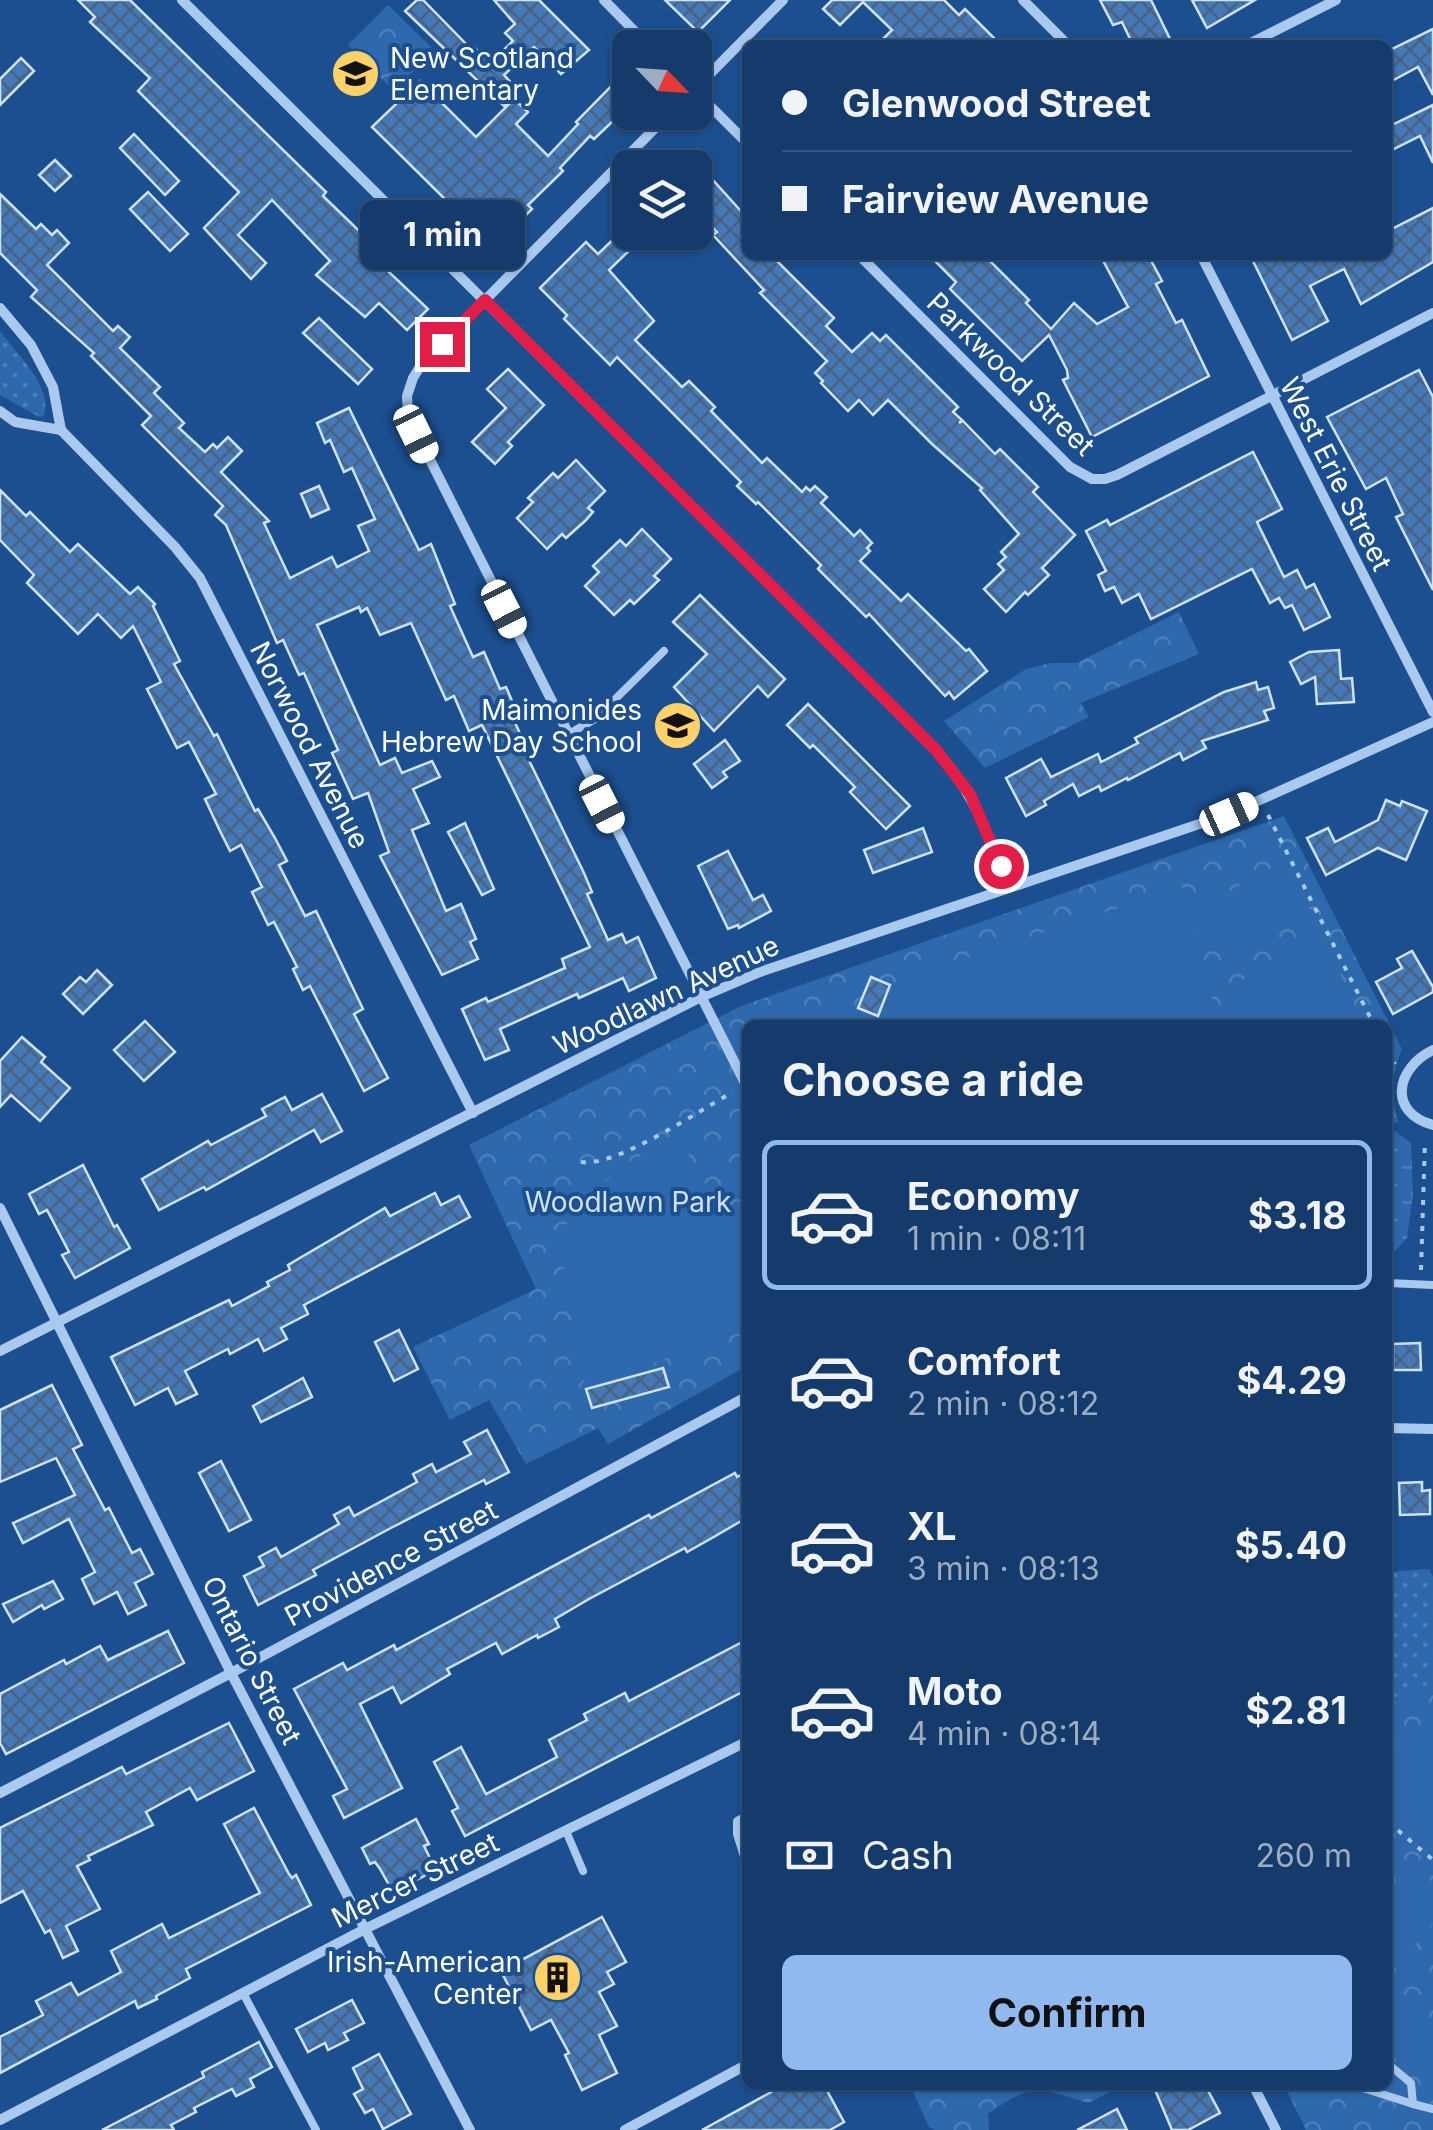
<!DOCTYPE html>
<html lang="en">
<head>
<meta charset="utf-8">
<style>
	body { margin:0; font-family:Inter,sans-serif; background:#214673; color:#f1f3f6; height:100vh; display:flex; flex-direction:column; font-size:38px; white-space:nowrap }
	* { box-sizing:border-box; margin:0 }
	p { font-size:32px; color:#9dadc1 }
	.icon { flex:none; width:55px; height:55px; fill:none; stroke:currentColor; stroke-width:2; stroke-linecap:round; stroke-linejoin:round }
	.map { position:relative; flex:1; overflow:hidden }
	.panel { position:absolute; left:742px; top:1020px; width:650px; height:1070px; display:flex; flex-direction:column; background:#143b6b; border-radius:15px; box-shadow:0 2px 8px #0004,0 0 0 2px #33557e }
	.panel>* { flex:none }
	.top-card { position:absolute; left:742px; top:40px; width:650px; height:220px; border-radius:15px; box-shadow:0 2px 8px #0004,0 0 0 2px #33557e; display:grid; align-content:center; height:220px; padding:0 40px; background:#143b6b }
	.needle { width:65px; rotate:115deg }
	.fabs { position:absolute; left:612px; top:30px; display:grid; gap:20px }
	.fabs a { display:grid; place-items:center; width:100px; height:100px; border-radius:15px; background:#143b6b; box-shadow:0 2px 8px #0004,0 0 0 2px #33557e; font-size:50px }
	.end { position:absolute; width:45px; height:45px; margin:-22px; border:12px solid #e11d48; background:#fff; box-shadow:0 0 0 5px #fff }
	.from { border-radius:50% }
	.bubble { position:absolute; height:70px; border-radius:15px; background:#143b6b; box-shadow:0 2px 8px #0004,0 0 0 2px #33557e; font-size:32px; font-weight:700; line-height:70px; text-align:center }
	.car { position:absolute; width:30px; height:60px; margin:-30px -15px; border-radius:12px; box-shadow:0 0 8px 2px #0007; background:linear-gradient(#fff 24%,#345 0 40%,#fff 0 76%,#345 0 86%,#fff 0) }
	.top-card b { display:flex; align-items:center; gap:35px; height:95px; font-size:38px }
	.top-card b+b { border-top:2px solid #33557e }
	.top-card i { width:25px; height:25px; background:#f1f3f6 }
	ul { padding:0; list-style:none }
	li { display:flex; align-items:center; gap:30px; height:150px; margin:0 20px 15px; padding:0 20px; border:5px solid transparent; border-radius:15px }
	li div { flex:1 }
	li b { display:block; font-size:38px }
	li em { font-style:normal; font-weight:700 }
	li.selected { border-color:#90b9f0 }
	li>.icon { width:90px; height:90px; stroke-width:1.5 }
	h2 { padding:0 40px; font-size:45px; line-height:120px }
	.pay { display:flex; align-items:center; gap:25px; height:110px; padding:0 40px; font-size:38px }
	.pay p { margin-inline-start:auto }
	.action { display:flex; gap:20px; margin-top:auto; padding:20px 40px }
	.action a { flex:1; height:115px; border-radius:15px; background:#90b9f0; color:#111; font-size:40px; font-weight:700; line-height:115px; text-align:center }
	.map>svg:first-child { display:block }
</style>
</head>
<body>
<div class="map">
<svg width="1433" height="2130" viewBox="0 0 1433 2130">
	<defs>
		<pattern id="grass-dots" width="8" height="8" patternUnits="userSpaceOnUse" patternTransform="scale(2.5)"><rect width="8" height="8" fill="#2e69ad"/><path d="M2 2h.1M6 6h.1" fill="none" stroke="#4d80b9" stroke-width="1.8" stroke-linecap="round"/></pattern>
		<pattern id="forest-crowns" width="20" height="18" patternUnits="userSpaceOnUse" patternTransform="scale(2.5)"><rect width="20" height="18" fill="#2e69ad"/><path d="M2 6a3 3 0 1 1 6 0M12 15a3 3 0 1 1 6 0" fill="none" stroke="#4d80b9"/></pattern>
		<pattern id="wetland-marsh" width="20" height="14" patternUnits="userSpaceOnUse" patternTransform="scale(2.5)"><rect width="20" height="14" fill="#2e69ad"/><path d="M1 5h8M5 5V1M11 12h8M15 12V8" fill="none" stroke="#4d80b9"/></pattern>
		<pattern id="building-cross-hatch" width="8" height="8" patternUnits="userSpaceOnUse" patternTransform="scale(2.5)"><rect width="8" height="8" fill="#4478b7"/><path d="M0 0l8 8M0 8l8-8" fill="none" stroke="#486282"/></pattern>
	</defs>
	<rect width="100%" height="100%" fill="#1b4f8f"/>
	<g fill="url(#grass-dots)">
		<path d="M0,331C15,352 54,388 44,416L39,417L0,395Z"/>
		<path d="M1429,1569L1433,1577V1682L1388,1705V1576L1398,1571Z"/>
	</g>
	<g fill="url(#forest-crowns)">
		<path d="M388,5L434,50L394,91L348,45Z"/>
		<path d="M1179,612L1199,654L1081,703L1089,717L985,768L944,721L1026,669L1050,663H1076Z"/>
		<path d="M1284,816L1402,1049C1391,1076 1390,1093 1398,1121L1388,1129V1025H748L747,1366L608,1444L598,1428L526,1464L489,1400L450,1420L413,1347L536,1289L469,1145L741,1006Z"/>
		<path d="M1433,1682V2130H1306L1284,2085H1388V1705Z"/>
		<path d="M910,2085H1124L1088,2103C1039,2088 1032,2082 988,2114L989,2130H935L929,2127Z"/>
	</g>
	<path fill="url(#wetland-marsh)" d="M1395,1131L1411,1143L1413,1193L1407,1238L1388,1259V1136Z"/>
	<g fill="#2e69ad">
		<path d="M1285,861L1311,912L1222,959L1196,909Z"/>
		<path d="M1183,887L1219,1025H902L896,1012L907,977Z"/>
		<path d="M1321,938L1349,991L1286,1025H1253L1232,986Z"/>
		<path d="M676,1133L747,1256V1326L586,1389L558,1238C596,1180 620,1169 676,1133Z"/>
		<path d="M1433,1714V1852L1388,1809V1751Z"/>
		<path d="M1412,1866L1433,1883V1923L1400,1962L1388,1952V1896Z"/>
		<path d="M1400,2005L1433,2033V2073L1388,2034V2019Z"/>
	</g>
	<g fill="url(#building-cross-hatch)" stroke="#cfe3fa" stroke-width="2.5">
		<path d="M78,0H130L326,192L323,196L378,249L372,256L428,309L407,330L379,303L365,317L316,275L330,261L272,200L238,235L266,263L251,279L204,228L239,192L138,91L150,78L90,22L95,17Z"/>
		<path d="M417,0H423L471,49L474,47L490,63L513,41L505,33L515,24L494,0H539L589,50L561,74L534,47L504,75L519,91L504,106L405,11Z"/>
		<path d="M665,0H730L698,32Z"/>
		<path d="M832,0H944L959,15L965,9L1001,45H877L892,30L863,2L840,25L823,9Z"/>
		<path d="M1100,0H1151L1173,45H1133L1122,22L1113,25Z"/>
		<path d="M1192,0H1255L1207,28Z"/>
		<path d="M1433,29V95L1418,67L1388,83V51Z"/>
		<path d="M21,58L34,71L0,105V79Z"/>
		<path d="M630,67V105L594,139L590,136L560,168L563,171L528,205L532,209L498,243L462,207L457,211L372,127L420,81L476,137L514,99L528,112L516,124L548,156L578,124L576,122Z"/>
		<path d="M1433,105V163L1420,136L1388,152V127Z"/>
		<path d="M134,134L179,181L165,195L120,148Z"/>
		<path d="M55,160L71,176L55,191L39,175Z"/>
		<path d="M695,174L706,185L712,179L748,219V255H771L834,318L826,326L852,352L872,333L880,341L886,335L958,407L953,412L962,420L959,423L963,421L995,454L1000,449L1038,487L1033,492L1075,535L1042,568L1049,575L1028,595L1025,592L1006,612L984,589L1004,570L998,564L1006,557L1001,552L1019,534L980,490L982,488L932,444L888,400L873,415L859,400L848,411L821,383L823,381L815,373L827,361L760,293L764,290L713,235L717,232L695,210Z"/>
		<path d="M148,192L188,234L170,251L130,209Z"/>
		<path d="M0,194L36,229L41,224L52,235L57,230L69,243L47,265L113,331L118,326L130,337L120,348L160,387L154,393L184,423L179,428L205,452L213,444L217,448L228,437L242,451L221,472L269,521L264,523L290,578L332,557L337,567L369,551L358,526L375,519L352,468L344,472L330,440L325,443L317,423L349,408L419,550L431,544L455,604L450,606L473,657L484,652L500,689L506,687L516,710L510,712L525,744L522,746L584,873L592,892L587,894L608,940L622,934L626,943L638,937L656,978L629,991L623,978L579,998L577,994L500,1029L509,1050L485,1060L462,1009L486,998L488,1002L565,968L562,959L590,947L482,725L469,731L454,696L446,700L411,623L380,635L367,608L361,612L359,607L317,625L380,765L395,758L402,773L432,761L440,777L413,789L429,823L412,830L446,911L461,904L476,939L470,942L478,959L442,975L380,856L389,852L368,793L353,799L332,753L338,750L304,673L299,675L283,640L277,643L226,525L215,515L223,506L142,425L151,416L91,356L94,353L31,297L37,290L0,253Z"/>
		<path d="M1433,208V262L1361,304L1344,269L1310,286L1328,321L1292,340L1250,255H1388V231Z"/>
		<path d="M623,230L637,243L609,270L654,321L635,340L682,387L689,381L715,407L711,411L762,463L767,458L802,492L806,487L810,491L815,486L827,497L821,503L854,536L860,530L872,543L867,548L870,551L860,561L901,601L908,594L966,651L969,649L987,671L954,699L949,692L945,696L869,614L866,617L818,569L821,565L758,502L756,504L737,486L741,482L617,357L610,365L564,319L567,315L540,288L586,242L598,254Z"/>
		<path d="M929,255H984L1029,300L1026,303L1051,329L1074,303L1097,324L1128,307L1100,255H1148L1162,281L1156,284L1176,323L1182,320L1209,376L1092,437L1063,380L1068,378L1067,370L1049,335L1022,361L950,289L956,282Z"/>
		<path d="M319,318L372,369L358,384L303,333Z"/>
		<path d="M508,369L544,405L508,442L512,446L495,464L472,442L506,408L487,389Z"/>
		<path d="M1419,370L1433,397V590L1396,517L1403,514L1386,478L1366,489L1327,417Z"/>
		<path d="M1253,452L1282,509L1257,522L1284,577L1297,570L1306,588L1314,584L1330,617L1304,630L1292,605L1285,608L1279,598L1270,603L1252,569L1151,619L1139,594L1122,603L1114,587L1105,591L1098,575L1106,571L1086,531L1107,520L1110,525Z"/>
		<path d="M576,460L605,491L588,508L593,512L585,521L566,538L562,534L547,549L517,518L533,502L528,498L553,473L558,478Z"/>
		<path d="M319,486L329,509L311,517L301,494Z"/>
		<path d="M0,490L26,516L30,512L70,552L78,544L130,594L138,587L155,604L153,606L180,661L174,664L214,736L217,734L255,811L258,809L275,838L287,861L279,865L305,916L316,911L363,1009L354,1014L388,1078L364,1091L310,986L303,990L293,969L297,967L274,922L268,925L252,892L262,887L241,845L230,851L219,829L205,799L216,794L189,742L177,748L147,689L161,682L133,626L121,638L98,614L78,634L27,583L34,575L0,540Z"/>
		<path d="M642,529L671,559L654,576L659,580L634,604L630,600L614,615L585,586L599,572L593,566L620,540L626,546Z"/>
		<path d="M700,595L785,679L768,697L758,686L714,731L674,687L707,654L673,622Z"/>
		<path d="M1339,650L1341,679L1352,678L1354,702L1317,704L1315,677L1301,684L1290,662L1309,652Z"/>
		<path d="M1256,682L1258,690L1268,687L1274,708L1264,711L1268,720L1202,741L1206,748L1183,760L1180,753L1128,780L1127,778L1101,791L1099,786L1079,796L1073,784L1044,801L1046,805L1026,816L1006,778L1041,759L1051,777L1098,754L1101,762L1138,743L1135,738L1224,692Z"/>
		<path d="M808,704L910,806L886,829L850,792L855,787L813,745L810,748L787,725Z"/>
		<path d="M725,740L740,761L723,772L727,777L712,788L694,764Z"/>
		<path d="M1386,800L1400,806L1402,801L1427,811L1406,860L1378,848L1326,875L1307,838L1328,828L1335,842L1378,820Z"/>
		<path d="M465,823L494,889L482,895L448,832Z"/>
		<path d="M923,828L932,852L873,873L864,850Z"/>
		<path d="M728,851L753,900L763,895L771,911L739,928L738,925L728,929L698,866Z"/>
		<path d="M1412,951L1433,987V992L1393,1014L1376,982L1402,968L1397,959Z"/>
		<path d="M97,970L112,985L83,1014L63,994L80,977L86,982Z"/>
		<path d="M871,977L890,985L878,1016L858,1008Z"/>
		<path d="M145,1021L175,1052L144,1081L114,1050Z"/>
		<path d="M22,1037L45,1057L41,1062L70,1088L40,1121L11,1095L0,1107V1061Z"/>
		<path d="M322,1094L342,1131L321,1142L314,1130L206,1190L204,1187L159,1210L142,1179L208,1141L211,1145L266,1116L262,1109L285,1097L292,1110Z"/>
		<path d="M83,1165L114,1227L117,1225L130,1248L75,1278L62,1255L69,1252L47,1210L39,1214L29,1194Z"/>
		<path d="M435,1193L441,1205L459,1196L470,1217L304,1305L308,1314L281,1328L287,1339L264,1351L258,1339L230,1354L228,1349L185,1371L197,1394L176,1404L168,1388L135,1405L111,1357L229,1300L232,1306L269,1286L267,1282L290,1270L288,1265L385,1208L390,1216Z"/>
		<path d="M399,1330L418,1369L394,1381L375,1342Z"/>
		<path d="M1420,1343L1421,1370H1393V1344Z"/>
		<path d="M663,1368L669,1387L592,1408L586,1389Z"/>
		<path d="M303,1378L312,1397L261,1422L253,1406Z"/>
		<path d="M52,1385L82,1445L73,1449L105,1510L109,1508L132,1553L140,1549L153,1574L135,1583L146,1605L128,1614L117,1592L94,1604L82,1579L95,1572L69,1519L23,1543L13,1523L75,1495L56,1458L0,1482V1410Z"/>
		<path d="M487,1430L509,1472L486,1484L484,1480L389,1529L313,1570L316,1575L258,1605L244,1576L264,1566L259,1557L276,1548L281,1557L339,1524L334,1515L349,1507L354,1516L417,1482L413,1474L432,1464L436,1472L471,1454L464,1442Z"/>
		<path d="M221,1461L251,1520L229,1531L199,1473Z"/>
		<path d="M748,1471V1517L712,1538L687,1552L685,1548L589,1599L555,1619L559,1627L538,1638L537,1635L502,1654L496,1643L447,1669L450,1674L401,1703L393,1687L360,1704L402,1788L344,1818L333,1796L347,1789L294,1689L343,1663L347,1670L394,1645L396,1650L649,1515L651,1518L735,1473L737,1477Z"/>
		<path d="M1422,1482V1491L1430,1490V1514L1400,1515L1399,1483Z"/>
		<path d="M53,1581L63,1599L44,1609L42,1605L13,1622L3,1604Z"/>
		<path d="M168,1631L184,1663L6,1754L0,1743V1694L64,1660L66,1664L100,1646L108,1660Z"/>
		<path d="M748,1639V1689L465,1836L452,1811L458,1808L434,1762L461,1747L486,1794L557,1757L549,1740L587,1720L584,1714L625,1693L629,1701Z"/>
		<path d="M229,1723L254,1771L197,1800L190,1788L146,1812L153,1825L88,1856L90,1860L77,1866L100,1909L66,1926L78,1951L63,1958L50,1930L45,1933L23,1891L0,1903V1828L122,1767L126,1774Z"/>
		<path d="M254,1808L289,1874L292,1878L296,1875L311,1905L186,1969L190,1978L156,1996L157,1999L138,2008L135,2001L0,2073V2037L43,2015L36,2001L71,1983L78,1995L121,1972L111,1951L162,1924L169,1938L260,1893L224,1824Z"/>
		<path d="M416,1819L429,1844L424,1846L436,1870L393,1892L380,1869L375,1862L370,1864L362,1848Z"/>
		<path d="M602,1917L626,1962L607,1972L614,1984L599,1992L617,2026L599,2035L617,2073L582,2090L565,2055L569,2053L551,2020L531,2030L501,1971Z"/>
		<path d="M352,2000L364,2023L344,2033L348,2040L328,2050L325,2043L308,2052L296,2029Z"/>
		<path d="M259,2042L272,2067L250,2079L254,2087L236,2096L232,2089L194,2108L196,2112L171,2125L174,2130H102L204,2077L202,2072Z"/>
		<path d="M379,2054L411,2114L383,2129L373,2109L365,2113L354,2094L363,2089L353,2068Z"/>
		<path d="M784,2085H824L844,2122L830,2130H702Z"/>
		<path d="M1153,2085H1205L1220,2113L1188,2130H1172Z"/>
		<path d="M1117,2109L1127,2130H1077Z"/>
	</g>
	<g fill="none" stroke-linecap="round" stroke-linejoin="round">
		<g stroke="#a9c9ee" stroke-width="4" stroke-dasharray="5 8" stroke-linecap="butt">
			<path d="M1268,815L1374,1025"/>
			<path d="M1388,1051L1395,1064"/>
			<path d="M581,1162C615,1168 700,1110 733,1092"/>
			<path d="M1421,1270L1425,1140"/>
			<path d="M1388,1822L1433,1860"/>
		</g>
		<g stroke="#a9c9ee" stroke-width="8">
			<path d="M567,735L595,719L664,651"/>
			<path d="M1388,1283L1433,1285"/>
			<path d="M748,1815L737,1821V1834L748,1869"/>
			<path d="M566,1831L583,1871"/>
			<path d="M243,1993L316,2130"/>
			<path d="M1388,2064L1411,2083L1413,2104L1433,2109"/>
			<path d="M1363,2088L1413,2104"/>
		</g>
		<g stroke="#a9c9ee" stroke-width="10">
			<path d="M182,0L937,751C972,791 990,836 1008,887"/>
			<path d="M604,0L651,48"/>
			<path d="M1023,0L1068,45"/>
			<path d="M1247,45L1336,0"/>
			<path d="M695,89L783,0"/>
			<path d="M695,91L748,144"/>
			<path d="M671,112L421,365L413,378L407,396L408,413L417,434L748,1089"/>
			<path d="M859,255L1070,467L1092,479H1105L1117,475L1433,313"/>
			<path d="M1201,255L1433,712"/>
			<path d="M0,308L31,345L53,387L61,430L175,547L200,578L473,1113"/>
			<path d="M0,411L15,422L61,430"/>
			<path d="M1433,1050C1396,1068 1387,1112 1433,1125"/>
			<path d="M0,1208L231,1673L470,2130"/>
			<path d="M0,1351L701,997L760,972L1229,814L1433,722"/>
			<path d="M1388,1428L1433,1429"/>
			<path d="M0,1793L231,1673L748,1396"/>
			<path d="M1253,2085L1276,2130"/>
			<path d="M0,2120L367,1928L748,1741"/>
			<path d="M625,2130L748,2064"/>
		</g>
	</g>
	<g fill="none" stroke-linecap="round" stroke-linejoin="round">
		<path stroke="#e11d48" stroke-width="12" d="M442,344L485,300L936,750L970,794L1001,866"/>
	</g>
	<defs>
		<symbol id="school-disc" viewBox="-11 -11 22 22"><circle r="9.5" fill="#ffd166" stroke="#1b4f8f"/><path d="M0-5L7-2L0 1L-7-2ZM-4 1L0 2.5L4 1V4Q0 6-4 4Z" fill="#111"/></symbol>
		<symbol id="building-disc" viewBox="-11 -11 22 22"><circle r="9.5" fill="#ffd166" stroke="#1b4f8f"/><path d="M-4-6H4V6H1V3H-1V6H-4ZM-2.5-4.3h1.7v1.8h-1.7ZM.8-4.3h1.7v1.8H.8ZM-2.5-1h1.7V.8h-1.7ZM.8-1h1.7V.8H.8Z" fill="#111"/></symbol>
	</defs>
	<g fill-rule="evenodd">
		<use href="#school-disc" x="328" y="46" width="55" height="55"/>
		<use href="#school-disc" x="650" y="698" width="55" height="55"/>
		<use href="#building-disc" x="530" y="1950" width="55" height="55"/>
	</g>
	<g text-anchor="middle" dominant-baseline="central" stroke-width="8" stroke-linejoin="round" paint-order="stroke">
		<g font-size="28" fill="#fff" stroke="#1b4f8f" text-anchor="end">
			<text x="390" y="58" text-anchor="start">New Scotland<tspan x="390" dy="32">Elementary</tspan></text>
			<text x="642" y="710">Maimonides<tspan x="642" dy="32">Hebrew Day School</tspan></text>
			<text x="522" y="1962">Irish-American<tspan x="522" dy="32">Center</tspan></text>
		</g>
		<g font-size="28" fill="#fff" stroke="#1b4f8f">
			<text transform="translate(1011 374) rotate(44)">Parkwood Street</text>
			<text transform="translate(1336 474) rotate(63)">West Erie Street</text>
			<text transform="translate(310 745) rotate(63)">Norwood Avenue</text>
			<text transform="translate(666 995) rotate(-25)">Woodlawn Avenue</text>
			<text transform="translate(391 1563) rotate(-28)">Providence Street</text>
			<text transform="translate(252 1660) rotate(63)">Ontario Street</text>
			<text transform="translate(415 1880) rotate(-26)">Mercer Street</text>
		</g>
		<g font-size="28" fill="#cfe3fa" stroke="#1b4f8f">
			<text x="628" y="1202">Woodlawn Park</text>
		</g>
	</g>
</svg>
<div class="fabs">
<a><svg class="needle" viewBox="-14 -14 28 28"><path d="M0-13l5 13h-10z" fill="#e53935"/><path d="M0 13l5-13h-10z" fill="#9dadc1"/></svg></a>
<a><svg class="icon" aria-label="layers" viewBox="0 0 24 24"><path d="M12 4l9 5-9 5-9-5zM3 14l9 5 9-5"/></svg></a>
</div>
<i class="end from" style="left:1001px;top:866px"></i>
<i class="end" style="left:442px;top:344px"></i>
<div class="bubble" style="left:360px;top:200px;width:165px">1 min</div>
<i class="car" style="left:416px;top:434px;rotate:154deg"></i>
<i class="car" style="left:504px;top:609px;rotate:153deg"></i>
<i class="car" style="left:602px;top:804px;rotate:153deg"></i>
<i class="car" style="left:1229px;top:814px;rotate:66deg"></i>
<div class="top-card">
<b><i class="from"></i>Glenwood Street</b>
<b><i></i>Fairview Avenue</b>
</div>
<section class="panel">
<h2>Choose a ride</h2>
<ul>
<li class="selected"><svg class="icon" aria-label="car" viewBox="0 0 24 24"><path d="M5 17H2v-5l4-1 3-4h7l3 4 3 1v5h-3M9 17h6M6 11h13"/><circle cx="7" cy="17" r="2"/><circle cx="17" cy="17" r="2"/></svg><div><b>Economy</b><p>1 min · 08:11</p></div><em>$3.18</em></li>
<li><svg class="icon" aria-label="car" viewBox="0 0 24 24"><path d="M5 17H2v-5l4-1 3-4h7l3 4 3 1v5h-3M9 17h6M6 11h13"/><circle cx="7" cy="17" r="2"/><circle cx="17" cy="17" r="2"/></svg><div><b>Comfort</b><p>2 min · 08:12</p></div><em>$4.29</em></li>
<li><svg class="icon" aria-label="car" viewBox="0 0 24 24"><path d="M5 17H2v-5l4-1 3-4h7l3 4 3 1v5h-3M9 17h6M6 11h13"/><circle cx="7" cy="17" r="2"/><circle cx="17" cy="17" r="2"/></svg><div><b>XL</b><p>3 min · 08:13</p></div><em>$5.40</em></li>
<li><svg class="icon" aria-label="car" viewBox="0 0 24 24"><path d="M5 17H2v-5l4-1 3-4h7l3 4 3 1v5h-3M9 17h6M6 11h13"/><circle cx="7" cy="17" r="2"/><circle cx="17" cy="17" r="2"/></svg><div><b>Moto</b><p>4 min · 08:14</p></div><em>$2.81</em></li>
</ul>
<div class="pay"><svg class="icon" aria-label="cash" viewBox="0 0 24 24"><path d="M3 7h18v10H3z"/><circle cx="12" cy="12" r="2"/></svg>Cash<p>260 m</p></div>
<div class="action"><a>Confirm</a></div>
</section>
</div>
</body>
</html>
